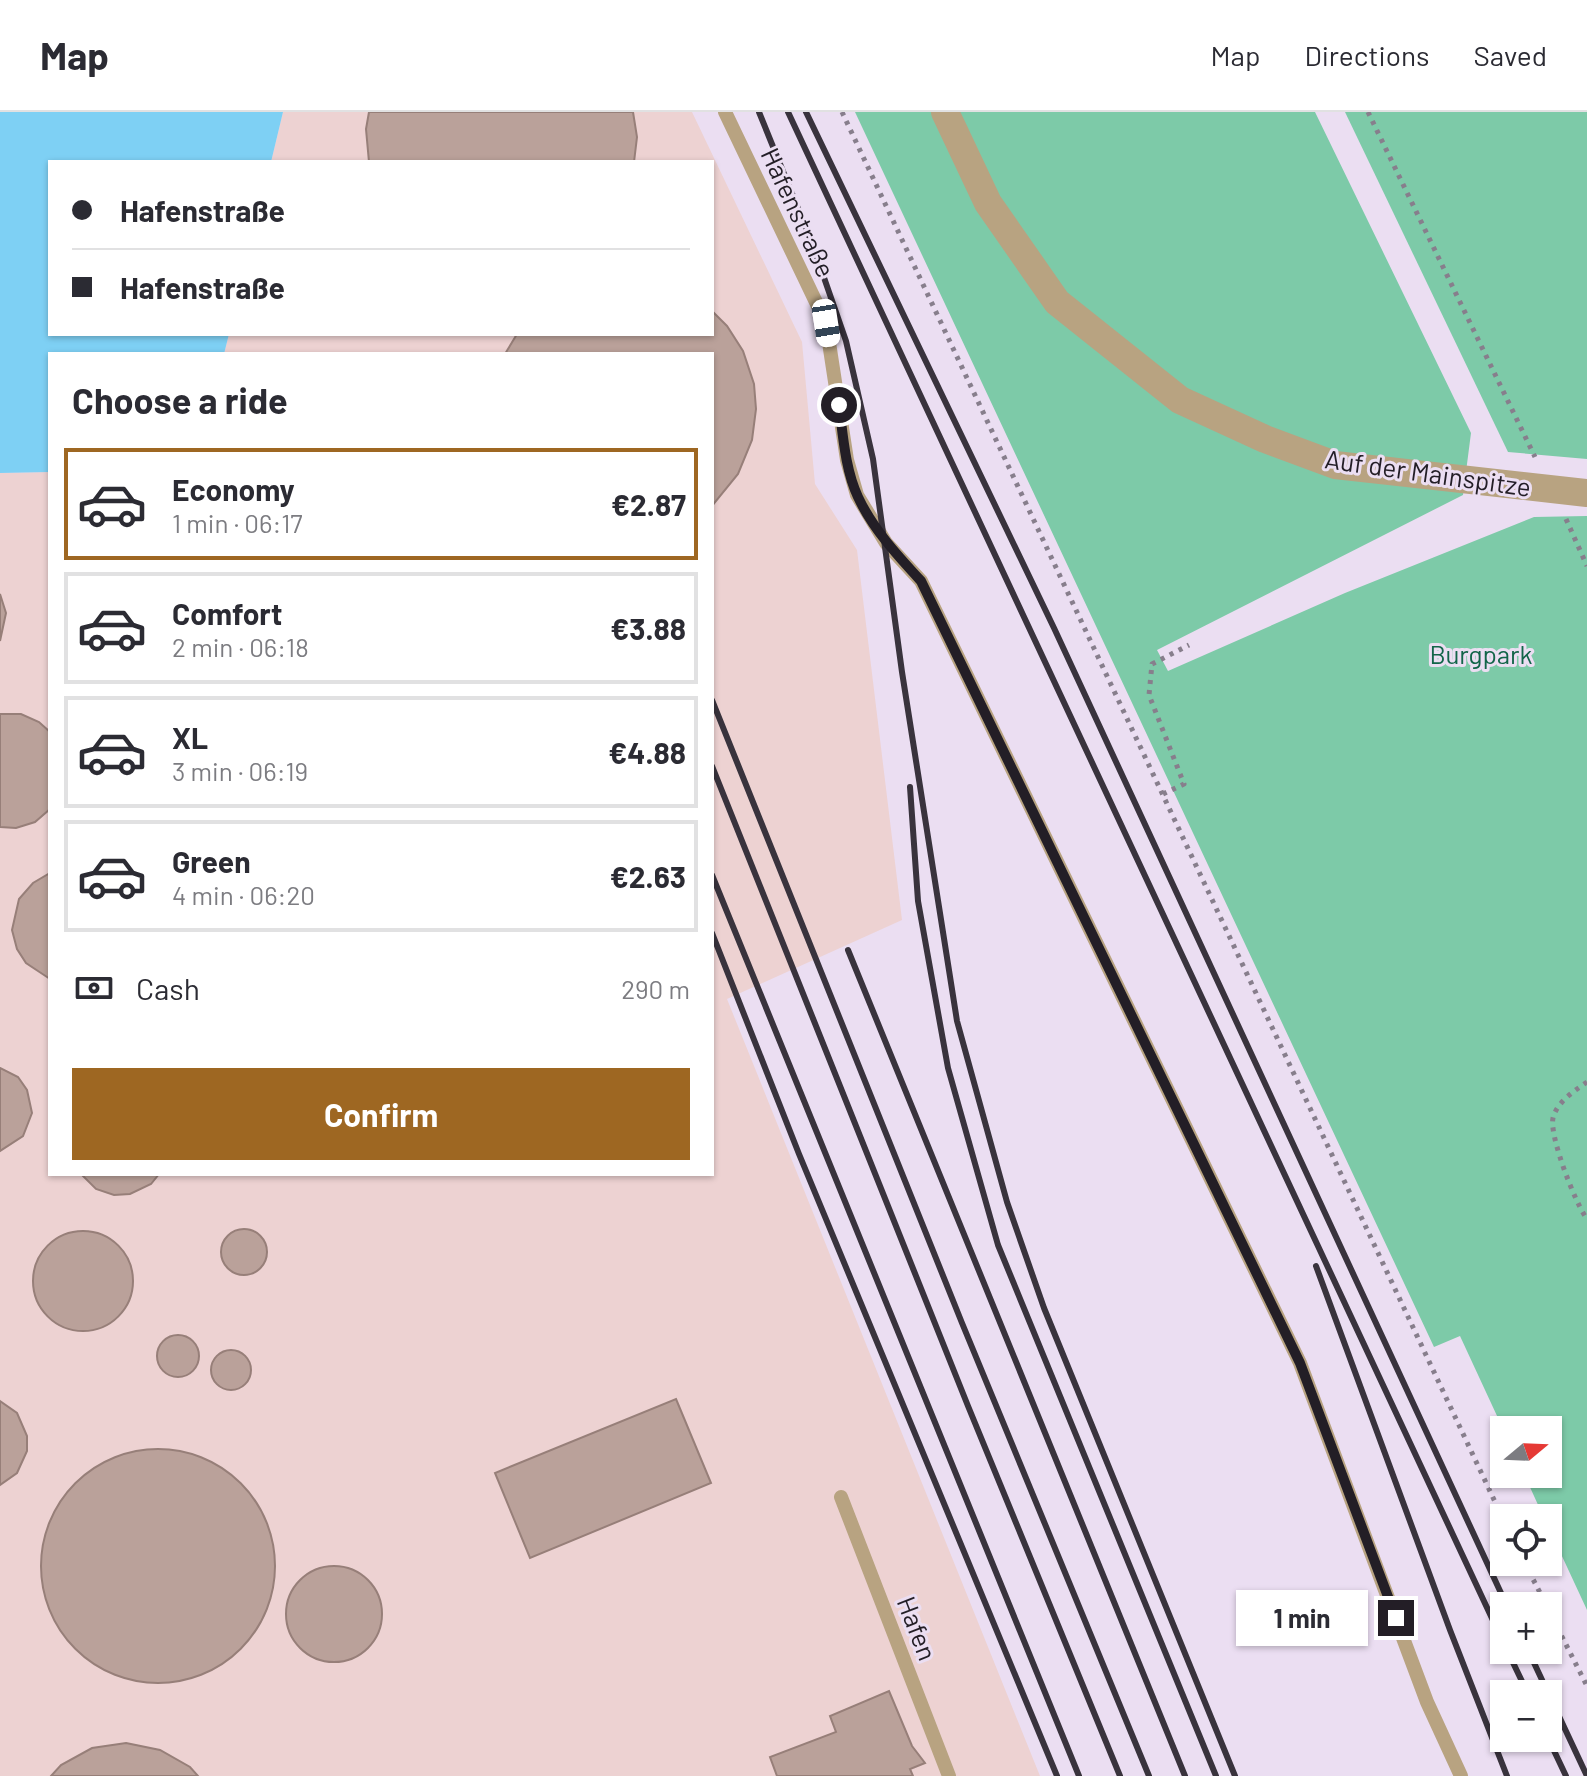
<!DOCTYPE html>
<html lang="en">
<head>
<meta charset="utf-8">
<style>
	body { margin:0; font-family:Barlow,sans-serif; background:#f2f2f3; color:#2b2b33; height:100vh; display:flex; flex-direction:column; font-size:30px; white-space:nowrap }
	* { box-sizing:border-box; margin:0 }
	p { font-size:26px; color:#7c7c81 }
	.icon { flex:none; width:44px; height:44px; fill:none; stroke:currentColor; stroke-width:2; stroke-linecap:round; stroke-linejoin:round }
	.map { position:relative; flex:1; overflow:hidden }
	.details { position:absolute; left:48px; top:240px; width:666px; height:824px; display:flex; flex-direction:column; background:#fff; border-radius:0px; box-shadow:0 2px 6px #0004 }
	.details>* { flex:none }
	.hud { position:absolute; left:48px; top:48px; width:666px; height:176px; border-radius:0px; box-shadow:0 2px 6px #0004; display:grid; align-content:center; height:176px; padding:0 24px; background:#fff }
	.needle { width:52px; rotate:71deg }
	.buttons { position:absolute; left:1490px; top:1304px; display:grid; gap:16px }
	.buttons a { display:grid; place-items:center; width:72px; height:72px; border-radius:0px; background:#fff; box-shadow:0 2px 6px #0004; font-size:40px }
	.end { position:absolute; width:36px; height:36px; margin:-18px; border:10px solid #231e26; background:#fff; box-shadow:0 0 0 4px #fff }
	.from { border-radius:50% }
	.bubble { position:absolute; height:56px; border-radius:0px; background:#fff; box-shadow:0 2px 6px #0004; font-size:26px; font-weight:700; line-height:56px; text-align:center }
	.car { position:absolute; width:24px; height:48px; margin:-24px -12px; border-radius:10px; box-shadow:0 0 6px 2px #0007; background:linear-gradient(#fff 24%,#345 0 40%,#fff 0 76%,#345 0 86%,#fff 0) }
	.hud b { display:flex; align-items:center; gap:28px; height:76px; font-size:30px }
	.hud b+b { border-top:2px solid #e1e1e2 }
	.hud i { width:20px; height:20px; background:#2b2b33 }
	ul { padding:0; list-style:none }
	li { display:flex; align-items:center; gap:24px; height:112px; margin:0 16px 12px; padding:0 8px; border:4px solid #e1e1e2; border-radius:0px }
	li div { flex:1 }
	li b { display:block; font-size:30px }
	li em { font-style:normal; font-weight:700 }
	li.current { border-color:#9e6722 }
	li>.icon { width:72px; height:72px; stroke-width:1.5 }
	h2 { padding:0 24px; font-size:36px; line-height:96px }
	.pay { display:flex; align-items:center; gap:20px; height:88px; padding:0 24px; font-size:30px }
	.pay p { margin-inline-start:auto }
	.primary-button { display:flex; gap:16px; margin-top:auto; padding:16px 24px }
	.primary-button a { flex:1; height:92px; border-radius:0px; background:#9e6722; color:#fff; font-size:32px; font-weight:700; line-height:92px; text-align:center }
	header { display:flex; align-items:center; gap:48px; box-sizing:border-box; height:112px; padding:0 40px; background:#fff; border-bottom:2px solid #e1e1e2 }
	header strong { font-size:38px }
	nav { display:flex; gap:44px; margin-inline-start:auto; font-size:28px }
	.map>svg:first-child { display:block }
</style>
</head>
<body>
<header>
<strong>Map</strong>
<nav><a>Map</a><a>Directions</a><a>Saved</a></nav>
</header>
<div class="map">
<svg width="1587" height="1664" viewBox="0 0 1587 1664">
	<rect width="100%" height="100%" fill="#ebdef2"/>
	<path fill="#edd2d2" d="M283,0H692L802,230L815,372L857,438L902,808L727,887L1040,1664H0V361L50,360V1062H712V242H224L229,222H712V50H271Z"/>
	<g fill="#7dcaa8">
		<path d="M855,0H1315L1471,321L1463,383L1157,538L1168,559L1345,481L1534,405L1587,404V1498L1548,1414V1406H1544L1524,1362H1548V1318L1504,1319L1460,1224L1434,1235Z"/>
		<path d="M1345,0H1587V347L1508,340Z"/>
	</g>
	<path fill="#7ed0f4" d="M0,0H283L271,50H50V222H229L224,242H50V360L0,361Z"/>
	<g fill="#baa19a" stroke="#977f79" stroke-width="2">
		<path d="M369,0H633L637,25L634,50H369L366,17Z"/>
		<path d="M712,199L727,214L743,239L754,272L756,297L752,328L738,362L712,394V242H505L517,222H712Z"/>
		<path d="M0,482L6,501L0,529Z"/>
		<path d="M0,602H21L39,610L50,620V697L35,710L16,716L0,715Z"/>
		<path d="M50,761V867L26,851L17,837L12,818L19,787L33,771Z"/>
		<path d="M0,956L18,965L27,978L32,1001L23,1024L0,1039Z"/>
		<path d="M81,1062H159L151,1072L130,1082L114,1083L96,1077Z"/>
		<circle cx="244" cy="1140" r="23"/>
		<circle cx="83" cy="1169" r="50"/>
		<circle cx="178" cy="1244" r="21"/>
		<circle cx="231" cy="1258" r="20"/>
		<path d="M676,1287L711,1371L530,1446L495,1361Z"/>
		<path d="M0,1289L17,1301L27,1324V1339L17,1361L0,1373Z"/>
		<circle cx="158" cy="1454" r="117"/>
		<circle cx="334" cy="1502" r="48"/>
		<path d="M889,1579L912,1634L925,1651L910,1657L913,1664H777L770,1645L836,1620L830,1604Z"/>
		<path d="M126,1631L160,1638L190,1655L198,1664H51L61,1653L92,1636Z"/>
	</g>
	<g fill="none" stroke-linecap="round" stroke-linejoin="round">
		<g stroke="#877e8c" stroke-width="5" stroke-dasharray="4 6" stroke-linecap="butt">
			<path d="M842,0L1504,1409"/>
			<path d="M1368,0L1535,345"/>
			<path d="M1566,407L1587,454"/>
			<path d="M1163,682L1184,672L1149,583L1152,552L1189,533"/>
			<path d="M1587,970C1574,979 1557,990 1553,1006C1549,1024 1576,1093 1587,1107"/>
			<path d="M1524,1450L1547,1494"/>
			<path d="M1548,1497L1587,1574"/>
		</g>
		<g stroke="#b8a381" stroke-width="14">
			<path d="M725,0L826,211L847,348L857,383L886,431L921,469L1300,1251L1427,1590L1461,1664"/>
			<path d="M841,1385L949,1664"/>
		</g>
		<path stroke="#b8a381" stroke-width="28" d="M945,0L988,91L1057,190L1180,288L1265,327L1335,353L1587,381"/>
		<g stroke="#39333d" stroke-width="6">
			<path d="M759,0L812,131L846,229L873,347L902,560L957,909L1007,1090L1044,1196L1235,1664"/>
			<path d="M788,0L1504,1532"/>
			<path d="M806,0L1054,516L1507,1494"/>
			<path d="M712,588L962,1211L1149,1664"/>
			<path d="M712,654L968,1294L1120,1664"/>
			<path d="M910,675L918,789L948,956L998,1133L1216,1664"/>
			<path d="M712,763L1079,1664"/>
			<path d="M712,821L799,1042L1057,1664"/>
			<path d="M848,838L1185,1664"/>
			<path d="M1316,1154L1450,1518L1507,1664"/>
			<path d="M1507,1538L1528,1582"/>
			<path d="M1528,1538L1587,1664"/>
			<path d="M1548,1626L1566,1664"/>
		</g>
	</g>
	<g fill="none" stroke-linecap="round" stroke-linejoin="round">
		<path stroke="#231e26" stroke-width="10" d="M839,293C843,323 845,357 858,385C873,417 897,443 921,469L1300,1251L1396,1506"/>
	</g>
	<g text-anchor="middle" dominant-baseline="central" stroke-width="6" stroke-linejoin="round" paint-order="stroke">
		<g font-size="26" fill="#231e26" stroke="#ebdef2">
			<text transform="translate(799 100) rotate(65)">Hafenstraße</text>
			<text transform="translate(1428 360) rotate(8)">Auf der Mainspitze</text>
			<text transform="translate(918 1516) rotate(69)">Hafen</text>
		</g>
		<g font-size="26" fill="#126549" stroke="#ebdef2">
			<text x="1481" y="541">Burgpark</text>
		</g>
	</g>
</svg>
<div class="buttons">
<a><svg class="needle" viewBox="-14 -14 28 28"><path d="M0-13l5 13h-10z" fill="#e53935"/><path d="M0 13l5-13h-10z" fill="#7c7c81"/></svg></a>
<a><svg class="icon" aria-label="locate" viewBox="0 0 24 24"><circle cx="12" cy="12" r="6"/><path d="M12 2v4M12 18v4M2 12h4M18 12h4"/></svg></a>
<a>+</a>
<a>−</a>
</div>
<i class="end from" style="left:839px;top:293px"></i>
<i class="end" style="left:1396px;top:1506px"></i>
<div class="bubble" style="left:1236px;top:1478px;width:132px">1 min</div>
<i class="car" style="left:826px;top:211px;rotate:171deg"></i>
<div class="hud">
<b><i class="from"></i>Hafenstraße</b>
<b><i></i>Hafenstraße</b>
</div>
<section class="details">
<h2>Choose a ride</h2>
<ul>
<li class="current"><svg class="icon" aria-label="car" viewBox="0 0 24 24"><path d="M5 17H2v-5l4-1 3-4h7l3 4 3 1v5h-3M9 17h6M6 11h13"/><circle cx="7" cy="17" r="2"/><circle cx="17" cy="17" r="2"/></svg><div><b>Economy</b><p>1 min · 06:17</p></div><em>€2.87</em></li>
<li><svg class="icon" aria-label="car" viewBox="0 0 24 24"><path d="M5 17H2v-5l4-1 3-4h7l3 4 3 1v5h-3M9 17h6M6 11h13"/><circle cx="7" cy="17" r="2"/><circle cx="17" cy="17" r="2"/></svg><div><b>Comfort</b><p>2 min · 06:18</p></div><em>€3.88</em></li>
<li><svg class="icon" aria-label="car" viewBox="0 0 24 24"><path d="M5 17H2v-5l4-1 3-4h7l3 4 3 1v5h-3M9 17h6M6 11h13"/><circle cx="7" cy="17" r="2"/><circle cx="17" cy="17" r="2"/></svg><div><b>XL</b><p>3 min · 06:19</p></div><em>€4.88</em></li>
<li><svg class="icon" aria-label="car" viewBox="0 0 24 24"><path d="M5 17H2v-5l4-1 3-4h7l3 4 3 1v5h-3M9 17h6M6 11h13"/><circle cx="7" cy="17" r="2"/><circle cx="17" cy="17" r="2"/></svg><div><b>Green</b><p>4 min · 06:20</p></div><em>€2.63</em></li>
</ul>
<div class="pay"><svg class="icon" aria-label="cash" viewBox="0 0 24 24"><path d="M3 7h18v10H3z"/><circle cx="12" cy="12" r="2"/></svg>Cash<p>290 m</p></div>
<div class="primary-button"><a>Confirm</a></div>
</section>
</div>
</body>
</html>
